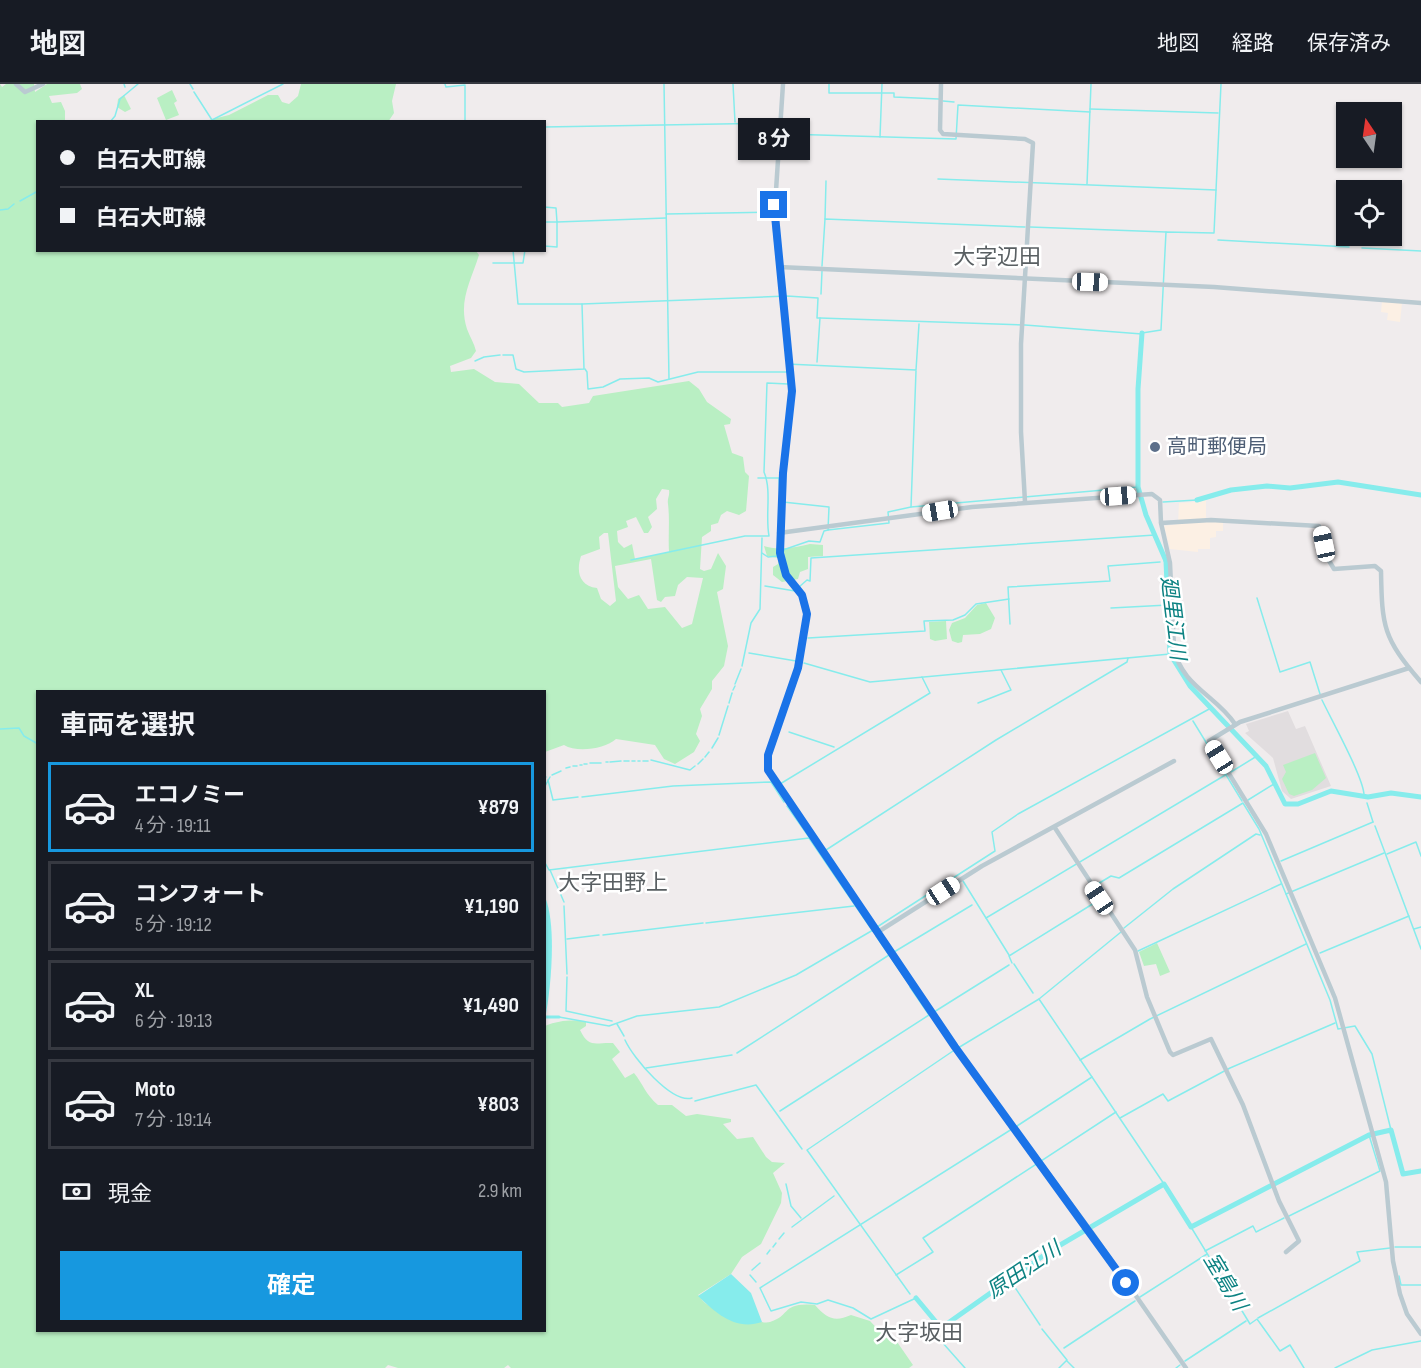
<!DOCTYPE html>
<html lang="ja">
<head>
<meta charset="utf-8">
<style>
	body { margin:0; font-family:"Sofia Sans Condensed","Noto Sans JP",sans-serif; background:#20242c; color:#f1f3f6; height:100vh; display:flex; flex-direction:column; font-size:22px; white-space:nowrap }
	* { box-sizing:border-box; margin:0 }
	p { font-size:20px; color:#9ea1a6 }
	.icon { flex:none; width:33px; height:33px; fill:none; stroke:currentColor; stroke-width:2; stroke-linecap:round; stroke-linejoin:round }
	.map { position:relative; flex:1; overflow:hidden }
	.drawer { position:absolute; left:36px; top:606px; width:510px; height:642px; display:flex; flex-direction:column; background:#171b24; border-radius:0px; box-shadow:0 2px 4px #0004 }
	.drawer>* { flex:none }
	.guide { position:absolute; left:36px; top:36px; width:510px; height:132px; border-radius:0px; box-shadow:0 2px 4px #0004; display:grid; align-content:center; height:132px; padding:0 24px; background:#171b24 }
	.needle { width:39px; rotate:347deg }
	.tools { position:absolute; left:1336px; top:18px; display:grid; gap:12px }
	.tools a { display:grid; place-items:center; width:66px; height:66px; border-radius:0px; background:#171b24; box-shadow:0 2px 4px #0004; font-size:30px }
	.end { position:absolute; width:27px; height:27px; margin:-14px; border:8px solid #1a73e8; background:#fff; box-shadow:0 0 0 3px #fff }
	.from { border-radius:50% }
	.bubble { position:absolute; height:42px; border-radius:0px; background:#171b24; box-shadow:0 2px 4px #0004; font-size:20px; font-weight:700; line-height:42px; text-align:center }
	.car { position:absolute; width:18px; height:36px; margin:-18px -9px; border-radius:8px; box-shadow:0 0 4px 2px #0007; background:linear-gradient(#fff 24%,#345 0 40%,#fff 0 76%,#345 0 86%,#fff 0) }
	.guide b { display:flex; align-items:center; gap:21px; height:57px; font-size:22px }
	.guide b+b { border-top:2px solid #363941 }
	.guide i { width:15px; height:15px; background:#f1f3f6 }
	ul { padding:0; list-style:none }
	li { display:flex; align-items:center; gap:18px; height:90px; margin:0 12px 9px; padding:0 12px; border:3px solid #363941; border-radius:0px }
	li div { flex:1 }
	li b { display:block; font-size:22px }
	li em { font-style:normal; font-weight:700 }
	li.current { border-color:#1798df }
	li>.icon { width:54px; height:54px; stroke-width:1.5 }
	h2 { padding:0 24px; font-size:27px; line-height:72px }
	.pay { display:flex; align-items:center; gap:15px; height:66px; padding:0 24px; font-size:22px }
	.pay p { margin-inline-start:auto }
	.primary-button { display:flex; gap:12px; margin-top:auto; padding:12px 24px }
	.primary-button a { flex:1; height:69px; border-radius:0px; background:#1798df; color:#fff; font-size:24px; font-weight:700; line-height:69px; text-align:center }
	header { display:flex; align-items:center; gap:36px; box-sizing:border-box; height:84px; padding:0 30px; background:#171b24; border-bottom:2px solid #363941 }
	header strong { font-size:28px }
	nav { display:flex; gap:33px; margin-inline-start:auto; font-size:21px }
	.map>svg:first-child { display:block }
</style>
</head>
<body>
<header>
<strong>地図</strong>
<nav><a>地図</a><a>経路</a><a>保存済み</a></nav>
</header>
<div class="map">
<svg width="1421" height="1284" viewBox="0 0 1421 1284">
	<rect width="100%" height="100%" fill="#f0eced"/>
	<g fill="#fcf0e4">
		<path d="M1382,217L1402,219L1400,238L1387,236L1388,229L1381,228Z"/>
		<path d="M1206,414V437L1223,438V447H1216V453L1210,454V465H1198V468L1170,465L1164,442L1178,440L1179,419L1195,418Z"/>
	</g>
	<path fill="#e1dddf" d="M1288,627L1296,645L1305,642L1331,702L1291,715L1282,707L1273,674L1245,649L1249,647L1246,640Z"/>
	<g fill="#b9efc3" fill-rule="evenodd">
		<path d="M0,0L2,3L6,0H34L35,8L47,0H80L82,5L77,9L49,12L52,19L61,18L65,27V37L38,38V166L476,167L479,171C471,197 458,217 467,245C470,253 474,259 476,267L471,274L450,282L451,288L474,285L495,298L519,300L539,319H558L562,323L589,319L593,312L689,297L699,305L707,318L731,335L730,340L724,341L732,369L743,373L745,388L749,392L746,427L739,431L727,427L721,431L718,439L711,441V447L702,453L700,485L704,487L711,485L718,469L726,482L723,505L717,508L728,562L724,582L712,597V605L700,625L702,632L696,650L700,657L694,668L675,680L664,675L655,661L616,655C605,665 577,669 564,661L545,668L544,608H38V1246H544L545,942C559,936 571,936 586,937V942L580,946C589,965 596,958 613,959L620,968L612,975L625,994L634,989C643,1000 646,1011 658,1021H672L686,1032L697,1030L731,1035V1038L723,1040L737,1055L753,1053L766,1073L772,1078L785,1079L773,1089L782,1109L781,1119L761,1160L742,1173L731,1190L698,1211C701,1214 704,1219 708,1221C718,1227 760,1241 770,1238C791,1232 781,1218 815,1221C827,1235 835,1238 851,1231L870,1237L886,1254L893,1252L913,1281L909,1284H511L508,1281L504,1284H398L388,1281L385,1284H0ZM662,405L669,406C670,412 667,414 668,420C670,437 668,451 669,468L635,475L632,460L624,464L618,458L617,447L628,443L626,437L636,433L644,449H648L652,443L648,433L657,425L656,415ZM604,449H608L616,517L610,522L601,515L597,504C579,502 576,487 581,472L600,465L599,453ZM651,475L657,516L661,518L665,513L675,512L678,501L687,493L703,494L692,540L682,544L665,523L648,525L639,511L628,515L618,503L615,482Z"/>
		<path d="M301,0H396L392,17L394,29L388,38L205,37L229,31L268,11H278L282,18L289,20L298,12Z"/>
		<path d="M172,6L177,17L174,19L179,31L166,36L157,14Z"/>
		<path d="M124,11L131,25L125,28L117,23L118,15Z"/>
		<path d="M810,460L823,461V472L808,473V485L800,488L798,495L782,498L773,491V483L778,480V474L767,472L764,462C777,467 798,463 810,460Z"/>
		<path d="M986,519L995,534L991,545L980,550L963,551L962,558L958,559L952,557L949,546L952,539L965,534L977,521Z"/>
		<path d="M946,537L947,555L935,557L930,555L929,538Z"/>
		<path d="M1315,669L1326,694L1312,706L1294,712L1289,710L1282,695L1286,688L1283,681Z"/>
		<path d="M1157,859L1170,888L1160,892L1156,880L1144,882L1139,868Z"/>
	</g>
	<g fill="#86ecec">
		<path d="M545,813C557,841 551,905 545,935Z"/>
		<path d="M731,1190L751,1209L762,1238C735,1247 716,1229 698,1212Z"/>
	</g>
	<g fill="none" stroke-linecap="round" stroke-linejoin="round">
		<g stroke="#86ecec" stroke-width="1.5">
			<path d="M124,0L125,3"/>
			<path d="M190,0L193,5"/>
			<path d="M445,0L446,3L465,1V38"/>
			<path d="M664,0L669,295"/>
			<path d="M733,0L735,38"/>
			<path d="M829,0V9H894V13L939,15"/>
			<path d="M194,8L212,36L283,0"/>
			<path d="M943,17L954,18"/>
			<path d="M1090,25L1218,29"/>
			<path d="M110,38L115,32L120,15L138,0"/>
			<path d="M782,38H785V50L956,55L958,21L1090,28"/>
			<path d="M544,43L778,39"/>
			<path d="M880,53L882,0"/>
			<path d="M938,95L1216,106"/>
			<path d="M1087,100L1091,0"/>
			<path d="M20,117L38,107"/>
			<path d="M544,123L556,124L557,138L666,134"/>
			<path d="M0,126L8,125L14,120"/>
			<path d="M666,130L773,128"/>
			<path d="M825,135L826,97"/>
			<path d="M544,138H557V163L544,162"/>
			<path d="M1030,143L1166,148"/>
			<path d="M1218,156L1349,163"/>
			<path d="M1362,164L1421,167"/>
			<path d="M513,166L518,220H582"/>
			<path d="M493,179H523L525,166"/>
			<path d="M822,182L825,135L1025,143"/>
			<path d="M821,210L822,187"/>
			<path d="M1142,249L1161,246L1166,148L1214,149L1221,0"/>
			<path d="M503,271H513L516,285L524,288L584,285L582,220L787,212L818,214L817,234H820L1025,241L1142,250"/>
			<path d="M475,277L484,273L500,271"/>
			<path d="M817,278L820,234"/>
			<path d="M792,281L793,295"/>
			<path d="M585,285L587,288L588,305L603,303L620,295L649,294L658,298L698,288H787V280L916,286L919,240"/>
			<path d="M758,394H779L780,416"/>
			<path d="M783,418L829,423L828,446L889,439L888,428L911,423L1138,403"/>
			<path d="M1163,418L1197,416"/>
			<path d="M911,423L916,287"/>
			<path d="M783,466L809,457L820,458L824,447L828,446"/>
			<path d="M762,469L768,473L778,472"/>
			<path d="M631,476L745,452H769C765,431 772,407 764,388L767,299L788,300V296"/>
			<path d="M1164,477H1166"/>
			<path d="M765,502L795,507"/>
			<path d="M799,503L807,496L810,497L811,474L1155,451"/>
			<path d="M1257,514L1280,588L1310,578L1320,610"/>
			<path d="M1111,524L1168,521"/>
			<path d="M1010,540L1008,503L1110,497L1108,482L1160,478"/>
			<path d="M808,554L925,547L924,537L953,536L965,531L976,520L1009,515"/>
			<path d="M749,569L796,577"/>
			<path d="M804,579L870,598L1170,570"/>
			<path d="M742,582L751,539L760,525L762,454"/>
			<path d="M735,600L741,585"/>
			<path d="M733,606L735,602"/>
			<path d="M1322,616C1331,635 1365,696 1364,712"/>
			<path d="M729,619L732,609"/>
			<path d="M978,619L1011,606L1001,586"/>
			<path d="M1193,637L1242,717"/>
			<path d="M0,645L19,644L24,652L38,660"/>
			<path d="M789,648L834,663"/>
			<path d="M719,651L728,622"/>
			<path d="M712,664L718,654"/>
			<path d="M705,673L709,668"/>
			<path d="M651,676L690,686L695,682"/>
			<path d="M624,677H629"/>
			<path d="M632,677H635"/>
			<path d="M638,677H640"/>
			<path d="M643,677H648"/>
			<path d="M606,678H608"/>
			<path d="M610,678L621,677"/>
			<path d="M590,679H601"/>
			<path d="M584,680H587"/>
			<path d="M698,680L703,675"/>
			<path d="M580,681H582"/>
			<path d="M573,682H577"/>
			<path d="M566,684L570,683"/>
			<path d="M1231,688L1257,672"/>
			<path d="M552,691L561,687"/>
			<path d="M544,693H546"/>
			<path d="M548,696L553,716L578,713"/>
			<path d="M780,700L930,609L922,593"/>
			<path d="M544,704L550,693"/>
			<path d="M582,713L673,702L771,698L784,718"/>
			<path d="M1368,714V713"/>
			<path d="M1248,716L1274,700"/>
			<path d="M1367,719L1373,738"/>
			<path d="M787,722L809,753"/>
			<path d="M1375,742L1421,865"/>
			<path d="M826,766L996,656L1127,578L1128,574"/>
			<path d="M1387,770L1416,758L1421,772"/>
			<path d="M544,777L549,786L809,754L872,846"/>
			<path d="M1281,777L1373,738"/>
			<path d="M550,786L564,818"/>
			<path d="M963,797L1009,871"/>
			<path d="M1096,801L1111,792L1119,794L1243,719L1259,745L1330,916L1338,945L1355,942L1372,970L1391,1046"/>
			<path d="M1286,810L1384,769"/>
			<path d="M564,822L567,890"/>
			<path d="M986,834L1227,690"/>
			<path d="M706,839L854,822"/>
			<path d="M877,843L995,767L992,748L1018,730L1211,624"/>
			<path d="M1124,844L1173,805L1256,750L1260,751"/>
			<path d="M1414,845L1421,843"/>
			<path d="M603,851L703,839"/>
			<path d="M876,852L909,900"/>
			<path d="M567,855L599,851"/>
			<path d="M1138,867L1281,800"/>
			<path d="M894,868L972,821"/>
			<path d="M1320,869L1409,832"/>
			<path d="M1012,879L1009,872L1099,816"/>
			<path d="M1014,880L1033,909"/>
			<path d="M567,893L566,927L612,937"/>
			<path d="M1039,915L1092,993"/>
			<path d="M934,928L1009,881"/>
			<path d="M559,933L609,942L637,932L719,923L796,891L873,846"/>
			<path d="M617,940L624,952"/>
			<path d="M625,956C633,974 672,1020 692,1014"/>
			<path d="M958,964L1039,915L1121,848"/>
			<path d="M737,969L889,871"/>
			<path d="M1080,976L1150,935L1306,860"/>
			<path d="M646,984L732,971"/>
			<path d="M695,1017L756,1001L802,1065"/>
			<path d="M780,1027L929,931L910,903"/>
			<path d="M1120,1034L1163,1010L1168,1017L1230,984L1335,939"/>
			<path d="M1017,1042L1092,993L1164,1100"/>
			<path d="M786,1100L791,1122L801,1134"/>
			<path d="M1289,1132L1380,1087L1369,1051"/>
			<path d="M792,1143L834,1112"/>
			<path d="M1191,1143L1250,1240L1257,1235L1280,1267L1290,1261L1304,1284"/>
			<path d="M779,1155L784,1149"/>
			<path d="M773,1163L776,1159"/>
			<path d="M1395,1163H1421"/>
			<path d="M1205,1167L1253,1142L1256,1148L1284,1134"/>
			<path d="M767,1170L770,1166"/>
			<path d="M752,1186L760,1179"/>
			<path d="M750,1191L756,1198"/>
			<path d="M896,1191L933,1168L923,1154L1116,1028"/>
			<path d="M1399,1192L1401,1201H1421"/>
			<path d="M1010,1196L1040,1241"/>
			<path d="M910,1210L807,1066L953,967"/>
			<path d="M1140,1213L1207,1170"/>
			<path d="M916,1214L871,1235L853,1224L828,1216L817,1220L801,1218L771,1227L760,1204L1012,1045"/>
			<path d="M1258,1234L1360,1177L1357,1168L1390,1164"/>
			<path d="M1042,1245L1067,1276L1059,1284"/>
			<path d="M926,1255L934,1249L965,1284"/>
			<path d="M1064,1264L1135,1217"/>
			<path d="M1067,1277L1074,1284"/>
			<path d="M1185,1277L1246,1237"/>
			<path d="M1176,1284L1180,1281"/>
			<path d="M1335,1284L1372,1266L1421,1257"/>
		</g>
		<path stroke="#86ecec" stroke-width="3" d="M545,933H559"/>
		<g stroke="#86ecec" stroke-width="5">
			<path d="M1142,249L1138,305V403L1146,431L1166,477L1170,570L1190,602L1266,682L1285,720H1298L1331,707L1368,713L1391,709L1421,713"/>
			<path d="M1197,416L1231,406L1267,402L1290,404L1338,398L1421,411"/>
			<path d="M916,1214L941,1244L1050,1167L1164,1100L1191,1143L1369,1051L1391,1046L1403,1090L1421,1087"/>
		</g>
		<g stroke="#bacad1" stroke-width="4.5">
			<path d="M16,0L25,8L43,0"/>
			<path d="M783,0L774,137L792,307L783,389L780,465L786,491L802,511L807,530L798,584L768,671V686L955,963L1091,1147L1186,1284"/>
			<path d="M941,0L940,46L943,50L1025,55L1033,59L1021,260V348L1025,418"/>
			<path d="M779,183L1214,203L1421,219"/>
			<path d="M1161,439L1170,479L1174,564C1181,602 1217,612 1235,640"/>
			<path d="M779,449L972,423L1152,410L1160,416L1161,439L1211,436L1319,442L1328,475L1334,485L1375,482L1381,487C1382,543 1383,554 1421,598"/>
			<path d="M1409,584L1240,638L1209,657L1266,750L1335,914L1386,1098L1393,1177L1400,1210L1407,1230L1421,1250"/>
			<path d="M1055,744L1135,866L1147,913L1170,968L1173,971L1211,955L1243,1021L1279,1117L1299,1157L1286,1168"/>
			<path d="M878,848L982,782L1174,677"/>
		</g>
	</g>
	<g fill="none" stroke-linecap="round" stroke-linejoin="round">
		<path stroke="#1a73e8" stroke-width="8" d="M774,121L792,307L783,389L780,469L786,491L802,511L807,530L798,584L768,671V686L955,963L1126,1199"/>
	</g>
	<circle fill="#5c6f8a" stroke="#fff" stroke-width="2" cx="1155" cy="363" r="6"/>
	<g text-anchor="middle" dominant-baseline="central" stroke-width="5" stroke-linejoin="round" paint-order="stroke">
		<g font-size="20" fill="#4e5e75" stroke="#fff" text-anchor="start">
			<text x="1167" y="363">高町郵便局</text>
		</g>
		<g font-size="21" font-style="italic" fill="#0c8282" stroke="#fff">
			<text transform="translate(1173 534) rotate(83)">廻里江川</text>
			<text transform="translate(1024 1186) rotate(-34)">原田江川</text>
			<text transform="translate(1225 1198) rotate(59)">室島川</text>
		</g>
		<g font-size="22" fill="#595f62" stroke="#fff">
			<text x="997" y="173">大字辺田</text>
			<text x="613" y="799">大字田野上</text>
			<text x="919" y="1249">大字坂田</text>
		</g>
	</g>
</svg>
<div class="tools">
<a><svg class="needle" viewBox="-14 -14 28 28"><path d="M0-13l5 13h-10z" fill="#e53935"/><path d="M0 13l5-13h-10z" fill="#9ea1a6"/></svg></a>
<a><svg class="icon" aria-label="locate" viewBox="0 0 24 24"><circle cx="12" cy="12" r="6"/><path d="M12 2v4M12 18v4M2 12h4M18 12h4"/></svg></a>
</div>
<i class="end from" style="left:1126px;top:1199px"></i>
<i class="end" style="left:774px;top:121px"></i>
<div class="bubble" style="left:738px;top:34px;width:72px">8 分</div>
<i class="car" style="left:1090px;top:198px;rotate:92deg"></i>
<i class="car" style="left:1118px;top:412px;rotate:86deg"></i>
<i class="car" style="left:940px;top:427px;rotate:261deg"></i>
<i class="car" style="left:1324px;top:460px;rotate:348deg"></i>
<i class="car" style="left:1219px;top:673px;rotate:328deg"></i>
<i class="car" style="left:943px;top:807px;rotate:57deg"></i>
<i class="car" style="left:1099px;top:814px;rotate:326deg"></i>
<div class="guide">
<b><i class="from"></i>白石大町線</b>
<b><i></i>白石大町線</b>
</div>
<section class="drawer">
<h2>車両を選択</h2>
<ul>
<li class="current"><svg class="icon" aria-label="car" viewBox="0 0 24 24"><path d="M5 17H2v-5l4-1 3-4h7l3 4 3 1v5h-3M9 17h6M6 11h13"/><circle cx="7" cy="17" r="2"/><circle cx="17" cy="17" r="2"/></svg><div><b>エコノミー</b><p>4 分 · 19:11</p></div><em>¥879</em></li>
<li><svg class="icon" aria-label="car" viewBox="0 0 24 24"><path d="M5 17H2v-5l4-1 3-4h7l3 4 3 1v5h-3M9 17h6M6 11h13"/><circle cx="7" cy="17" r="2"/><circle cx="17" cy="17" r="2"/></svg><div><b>コンフォート</b><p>5 分 · 19:12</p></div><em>¥1,190</em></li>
<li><svg class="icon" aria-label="car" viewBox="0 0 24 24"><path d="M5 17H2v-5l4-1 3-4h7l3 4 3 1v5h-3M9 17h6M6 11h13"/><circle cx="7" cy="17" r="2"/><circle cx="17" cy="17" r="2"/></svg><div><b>XL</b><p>6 分 · 19:13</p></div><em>¥1,490</em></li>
<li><svg class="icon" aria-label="car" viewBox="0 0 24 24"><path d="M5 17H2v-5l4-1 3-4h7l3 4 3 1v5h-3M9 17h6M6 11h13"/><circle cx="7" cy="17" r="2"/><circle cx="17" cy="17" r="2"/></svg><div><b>Moto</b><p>7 分 · 19:14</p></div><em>¥803</em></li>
</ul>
<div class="pay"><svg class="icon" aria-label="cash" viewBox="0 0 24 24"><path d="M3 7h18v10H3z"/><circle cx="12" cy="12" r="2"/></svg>現金<p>2.9 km</p></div>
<div class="primary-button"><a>確定</a></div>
</section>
</div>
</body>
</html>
